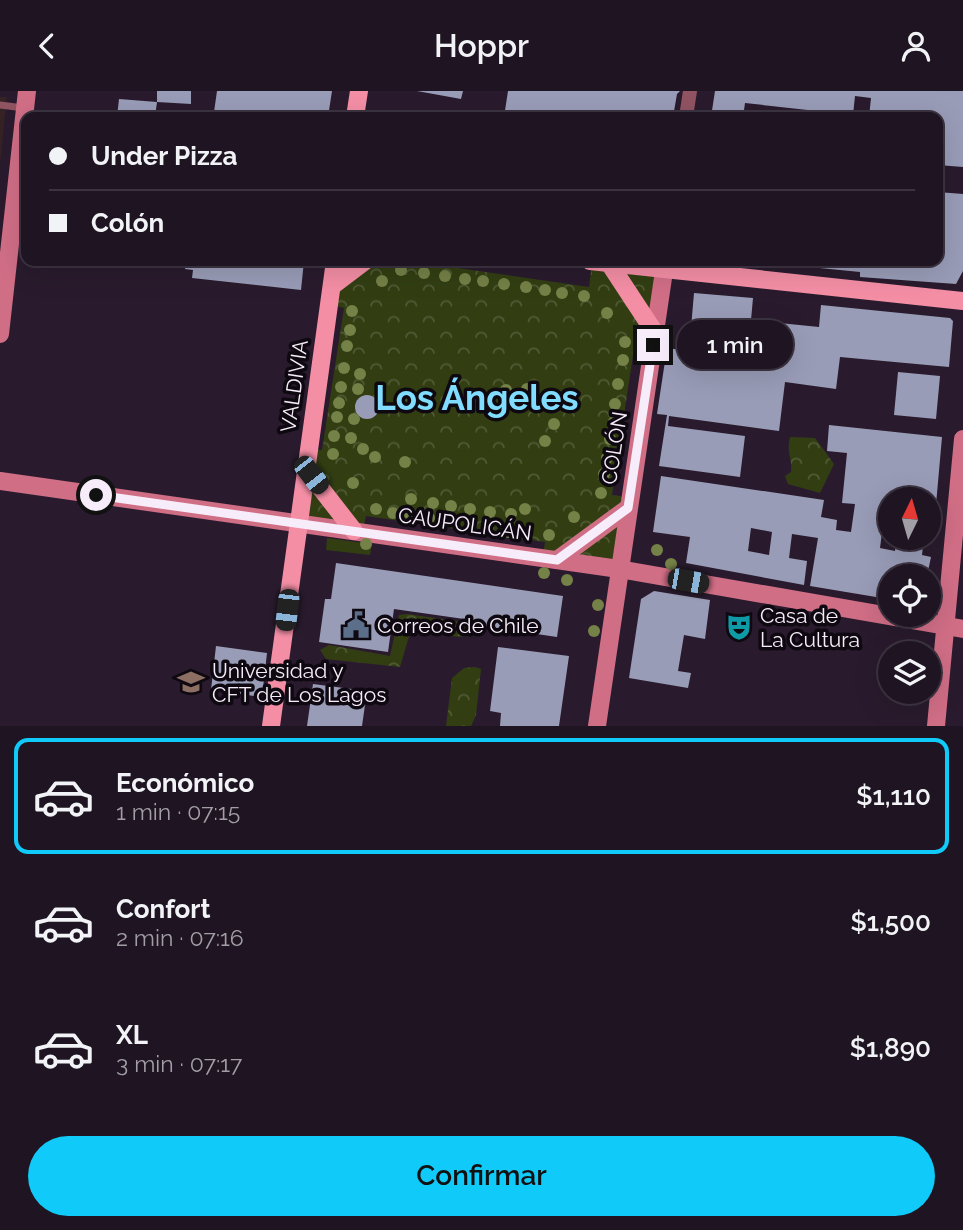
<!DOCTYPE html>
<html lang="es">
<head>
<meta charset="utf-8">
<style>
	body { margin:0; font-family:Raleway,sans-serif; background:#271d2a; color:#f1f3f6; height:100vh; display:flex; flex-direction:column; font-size:26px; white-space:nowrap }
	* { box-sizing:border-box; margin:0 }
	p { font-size:23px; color:#a19ea5 }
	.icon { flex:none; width:38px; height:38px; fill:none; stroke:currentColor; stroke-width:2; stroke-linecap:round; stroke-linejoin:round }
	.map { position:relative; height:635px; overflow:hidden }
	.details { display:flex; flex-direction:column; background:#1f1422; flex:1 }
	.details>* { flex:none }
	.top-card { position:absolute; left:21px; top:21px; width:922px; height:154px; border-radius:14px; box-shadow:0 7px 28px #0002,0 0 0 2px #3c3340; display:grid; align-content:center; height:154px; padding:0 28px; background:#1f1422 }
	.needle { width:46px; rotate:5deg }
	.fabs { position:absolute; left:878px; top:396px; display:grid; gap:14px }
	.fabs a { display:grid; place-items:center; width:63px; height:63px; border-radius:50%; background:#1f1422; box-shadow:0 7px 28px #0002,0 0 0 2px #3c3340; font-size:35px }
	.end { position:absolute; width:32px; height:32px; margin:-16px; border:9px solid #f7edfa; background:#111; box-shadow:0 0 0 4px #111 }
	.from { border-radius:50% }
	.bubble { position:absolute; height:49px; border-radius:24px; background:#1f1422; box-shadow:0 7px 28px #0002,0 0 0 2px #3c3340; font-size:23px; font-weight:600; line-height:49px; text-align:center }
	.car { position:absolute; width:21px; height:42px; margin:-21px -10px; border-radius:9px; box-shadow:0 0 5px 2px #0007; background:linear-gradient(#222 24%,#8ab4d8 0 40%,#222 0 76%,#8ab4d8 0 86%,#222 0) }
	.top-card b { display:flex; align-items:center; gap:24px; height:66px; font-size:26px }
	.top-card b+b { border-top:2px solid #3c3340 }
	.top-card i { width:18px; height:18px; background:#f1f3f6 }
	ul { padding:12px 0 0; list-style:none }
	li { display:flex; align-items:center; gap:21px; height:116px; margin:0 14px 10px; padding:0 14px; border:4px solid transparent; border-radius:14px }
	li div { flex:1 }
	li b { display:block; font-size:26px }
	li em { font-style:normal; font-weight:600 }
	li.current { border-color:#10cafa }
	li>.icon { width:63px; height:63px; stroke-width:1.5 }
	.button { display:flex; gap:14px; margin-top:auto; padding:14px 28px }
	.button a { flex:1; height:80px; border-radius:42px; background:#10cafa; color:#111; font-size:28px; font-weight:600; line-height:80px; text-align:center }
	header { display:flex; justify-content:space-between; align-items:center; height:91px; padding:0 28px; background:#1f1422; font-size:32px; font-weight:600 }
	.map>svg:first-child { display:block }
</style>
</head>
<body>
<header><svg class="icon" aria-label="back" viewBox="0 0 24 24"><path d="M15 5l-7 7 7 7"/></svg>Hoppr<svg class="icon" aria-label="person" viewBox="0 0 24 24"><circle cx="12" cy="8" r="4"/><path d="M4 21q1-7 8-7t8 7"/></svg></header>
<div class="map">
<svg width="963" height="635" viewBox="0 0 963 635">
	<defs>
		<pattern id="forest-crowns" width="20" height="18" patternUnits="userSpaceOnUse" patternTransform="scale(1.75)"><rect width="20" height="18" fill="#323e12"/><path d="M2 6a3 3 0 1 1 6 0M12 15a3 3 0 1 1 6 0" fill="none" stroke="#505a35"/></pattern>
	</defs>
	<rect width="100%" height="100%" fill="#291b2d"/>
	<path fill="#352225" d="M0,6H7L0,74Z"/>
	<path fill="#323e12" d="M327,447L372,453L370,464L326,459Z"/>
	<g fill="url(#forest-crowns)">
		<path d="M337,170H409L589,196L592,172L662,182L651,253L635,251L612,404L628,406L617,476L543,465L545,451L366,425L363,439L300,430L310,358L322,359L344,217L337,215Z"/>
		<path d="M790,346L815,347L834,373L820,402L788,393L785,385L791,381C793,367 786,364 790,346Z"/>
		<path d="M407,523L470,532L475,538L469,545C445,548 429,537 410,542L400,576L326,568L320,559L329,554L390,565L399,524Z"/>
		<path d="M475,576L481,578L476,624L471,635H446L452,587L464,577Z"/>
	</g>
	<g fill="#999cb7" fill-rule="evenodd">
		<path d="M157,0H191V13L157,11Z"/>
		<path d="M217,0H332L328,26H190L191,19L214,21Z"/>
		<path d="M417,0H463L461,8Z"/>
		<path d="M508,0H680L677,3L673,26H504Z"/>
		<path d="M715,0H963V76L938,74V26H869L871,7L855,5L853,24L745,12L743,26H711Z"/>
		<path d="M119,8L157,11L155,26H117Z"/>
		<path d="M938,101L963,103V180L956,193L860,186V181L769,172L938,170Z"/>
		<path d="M186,170H304L301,199L192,187L193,179L185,178Z"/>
		<path d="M694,202L753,207L751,229L819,236L821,214L950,227L953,230L949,276L840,266L836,298L785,291L779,340L669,325L668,335L745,345L740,386L659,375L667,324L657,323L667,257L689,260ZM748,263L780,266L779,273L748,268Z"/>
		<path d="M898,281L940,285L936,328L894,324Z"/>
		<circle cx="367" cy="316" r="12"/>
		<path d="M829,334L942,346L935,425L929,424V408H891V419L885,418L880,457L895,460L897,446H924L922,464L931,466L927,485H891L888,508L810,495L818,447L792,443L789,467L807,470L804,494L686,472L690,446L653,441L661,385L824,409L821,426L837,429L836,439L851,441L855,413L842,412L847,362L827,360ZM751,437L772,441L769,464L748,460Z"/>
		<path d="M336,472L563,505L557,546L477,534L478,530L394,518L388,561L319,551L325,508H331Z"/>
		<path d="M654,500L710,509L705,548L684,544L678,580L691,582L688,597L629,587L641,508Z"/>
		<path d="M216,555L267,562L262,606L211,599Z"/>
		<path d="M498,556L569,565L559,635H500L501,622L490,620Z"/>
		<path d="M313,593L367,600L362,635H307Z"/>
	</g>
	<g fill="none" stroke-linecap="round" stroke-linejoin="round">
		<path stroke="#905361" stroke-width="7" d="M0,14L24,17"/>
		<path stroke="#905361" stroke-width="14" d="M686,26L690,0"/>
		<g stroke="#d06e86" stroke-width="18">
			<path d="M0,243L27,0"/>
			<path d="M0,390L619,478L963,538"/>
			<path d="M557,469L628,417"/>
			<path d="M597,635L664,180"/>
			<path d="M936,635L963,348"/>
		</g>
		<g stroke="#f38ea5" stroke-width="18">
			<path d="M355,26L359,0"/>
			<path d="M590,170L963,210"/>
			<path d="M609,172L655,242"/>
			<path d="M332,195L365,170"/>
			<path d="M305,377L354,440"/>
			<path d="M271,635L335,170"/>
		</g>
	</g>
	<g fill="#748147">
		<circle cx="401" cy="179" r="6"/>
		<circle cx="424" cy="182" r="6"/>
		<circle cx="445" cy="185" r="6"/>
		<circle cx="465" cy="188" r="6"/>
		<circle cx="382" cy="190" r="6"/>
		<circle cx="483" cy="190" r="6"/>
		<circle cx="504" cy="193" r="6"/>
		<circle cx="526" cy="196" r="6"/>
		<circle cx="545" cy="199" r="6"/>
		<circle cx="562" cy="202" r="6"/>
		<circle cx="584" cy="205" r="6"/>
		<circle cx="352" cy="220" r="6"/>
		<circle cx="607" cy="222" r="6"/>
		<circle cx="350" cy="239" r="6"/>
		<circle cx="625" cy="251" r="6"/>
		<circle cx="347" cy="255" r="6"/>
		<circle cx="623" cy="269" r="6"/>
		<circle cx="344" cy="277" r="6"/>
		<circle cx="360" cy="283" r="6"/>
		<circle cx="618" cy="293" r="6"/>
		<circle cx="341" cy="296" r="6"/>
		<circle cx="358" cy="298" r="6"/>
		<circle cx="527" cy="298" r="6"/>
		<circle cx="506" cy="299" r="6"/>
		<circle cx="339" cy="312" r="6"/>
		<circle cx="615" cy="313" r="6"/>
		<circle cx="337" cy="326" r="6"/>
		<circle cx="354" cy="328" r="6"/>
		<circle cx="614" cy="331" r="6"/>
		<circle cx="554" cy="333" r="6"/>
		<circle cx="334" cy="345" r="6"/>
		<circle cx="351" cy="347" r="6"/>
		<circle cx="610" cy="348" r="6"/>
		<circle cx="545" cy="350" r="6"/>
		<circle cx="363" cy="358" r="6"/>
		<circle cx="333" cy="363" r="6"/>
		<circle cx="375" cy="366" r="6"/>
		<circle cx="607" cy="367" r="6"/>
		<circle cx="405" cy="371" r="6"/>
		<circle cx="604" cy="383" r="6"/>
		<circle cx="353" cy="392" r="6"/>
		<circle cx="601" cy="402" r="6"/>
		<circle cx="411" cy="408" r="6"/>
		<circle cx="433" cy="412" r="6"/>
		<circle cx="451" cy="415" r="6"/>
		<circle cx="376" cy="418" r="6"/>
		<circle cx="470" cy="418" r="6"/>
		<circle cx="525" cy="418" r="6"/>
		<circle cx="490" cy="421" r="6"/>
		<circle cx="393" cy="422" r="6"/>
		<circle cx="511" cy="423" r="6"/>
		<circle cx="410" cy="424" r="6"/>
		<circle cx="574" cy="426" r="6"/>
		<circle cx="429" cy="427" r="6"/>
		<circle cx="488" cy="438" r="6"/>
		<circle cx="508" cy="441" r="6"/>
		<circle cx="527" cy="444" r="6"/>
		<circle cx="549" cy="444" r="6"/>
		<circle cx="366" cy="453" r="6"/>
		<circle cx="657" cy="459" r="6"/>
		<circle cx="671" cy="473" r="6"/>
		<circle cx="544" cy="482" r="6"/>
		<circle cx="567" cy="489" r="6"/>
		<circle cx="598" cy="514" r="6"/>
		<circle cx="594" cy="540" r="6"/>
	</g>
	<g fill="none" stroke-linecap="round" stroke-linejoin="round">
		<path stroke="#f7edfa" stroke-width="9" d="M96,404L557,469L628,417L653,254"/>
	</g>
	<defs>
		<symbol id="civic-bare" viewBox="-9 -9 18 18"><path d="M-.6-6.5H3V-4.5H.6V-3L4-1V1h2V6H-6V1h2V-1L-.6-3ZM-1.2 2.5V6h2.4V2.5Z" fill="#5c6f8a" stroke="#0e0810" stroke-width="2.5" paint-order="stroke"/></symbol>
		<symbol id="theatre-bare" viewBox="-9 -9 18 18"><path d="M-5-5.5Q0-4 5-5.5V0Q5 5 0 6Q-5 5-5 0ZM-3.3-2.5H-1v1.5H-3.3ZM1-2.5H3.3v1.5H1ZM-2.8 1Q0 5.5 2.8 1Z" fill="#0f9aa8" stroke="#0e0810" stroke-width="2.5" paint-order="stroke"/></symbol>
		<symbol id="university-bare" viewBox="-9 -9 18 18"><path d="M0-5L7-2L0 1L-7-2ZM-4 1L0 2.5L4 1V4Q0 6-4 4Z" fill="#8d6e63" stroke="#0e0810" stroke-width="2.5" paint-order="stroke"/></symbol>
	</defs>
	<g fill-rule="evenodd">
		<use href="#civic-bare" x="337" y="515" width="38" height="38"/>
		<use href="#theatre-bare" x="720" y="517" width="38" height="38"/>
		<use href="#university-bare" x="172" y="572" width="38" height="38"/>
	</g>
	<g text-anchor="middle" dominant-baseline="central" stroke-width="7" stroke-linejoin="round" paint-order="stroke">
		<g font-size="21" fill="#f7edfa" stroke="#0e0810">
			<text transform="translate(294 295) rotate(-82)">VALDIVIA</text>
			<text transform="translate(614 357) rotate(-81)">COLÓN</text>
			<text transform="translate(465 433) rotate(8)">CAUPOLICÁN</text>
		</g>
		<g font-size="21" fill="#f7edfa" stroke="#0e0810" text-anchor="start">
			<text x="760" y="524">Casa de<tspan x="760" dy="24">La Cultura</tspan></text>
			<text x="377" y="534">Correos de Chile</text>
			<text x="212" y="579">Universidad y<tspan x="212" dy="24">CFT de Los Lagos</tspan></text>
		</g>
		<g font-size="35" font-weight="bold" fill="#80ddff" stroke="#0e0810">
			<text x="477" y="306">Los Ángeles</text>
		</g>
	</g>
</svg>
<div class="fabs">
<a><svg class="needle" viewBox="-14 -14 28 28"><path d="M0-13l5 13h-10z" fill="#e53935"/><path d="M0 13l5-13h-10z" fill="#a19ea5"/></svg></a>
<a><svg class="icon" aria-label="locate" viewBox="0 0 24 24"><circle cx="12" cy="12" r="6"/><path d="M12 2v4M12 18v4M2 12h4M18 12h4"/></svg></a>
<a><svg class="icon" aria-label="layers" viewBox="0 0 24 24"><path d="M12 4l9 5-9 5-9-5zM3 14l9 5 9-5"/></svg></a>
</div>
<i class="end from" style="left:96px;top:404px"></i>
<i class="end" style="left:653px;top:254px"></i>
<div class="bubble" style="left:677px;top:229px;width:116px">1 min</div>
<i class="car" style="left:311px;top:384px;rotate:142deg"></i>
<i class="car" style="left:688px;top:490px;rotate:100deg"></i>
<i class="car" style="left:287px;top:519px;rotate:187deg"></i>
<div class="top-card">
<b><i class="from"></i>Under Pizza</b>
<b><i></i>Colón</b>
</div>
</div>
<section class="details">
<ul>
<li class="current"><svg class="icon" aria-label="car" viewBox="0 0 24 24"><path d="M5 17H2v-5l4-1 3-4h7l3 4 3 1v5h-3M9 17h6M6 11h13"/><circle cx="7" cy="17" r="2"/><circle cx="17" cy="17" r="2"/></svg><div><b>Económico</b><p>1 min · 07:15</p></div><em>$1,110</em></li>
<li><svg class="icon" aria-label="car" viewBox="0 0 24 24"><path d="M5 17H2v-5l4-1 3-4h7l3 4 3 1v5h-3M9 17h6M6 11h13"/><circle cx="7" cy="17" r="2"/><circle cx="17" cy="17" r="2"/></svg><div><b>Confort</b><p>2 min · 07:16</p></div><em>$1,500</em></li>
<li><svg class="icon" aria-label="car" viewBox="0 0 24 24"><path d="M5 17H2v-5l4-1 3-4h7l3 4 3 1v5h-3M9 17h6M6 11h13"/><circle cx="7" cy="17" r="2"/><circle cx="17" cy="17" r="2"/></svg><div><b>XL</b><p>3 min · 07:17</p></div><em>$1,890</em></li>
</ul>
<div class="button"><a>Confirmar</a></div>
</section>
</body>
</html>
